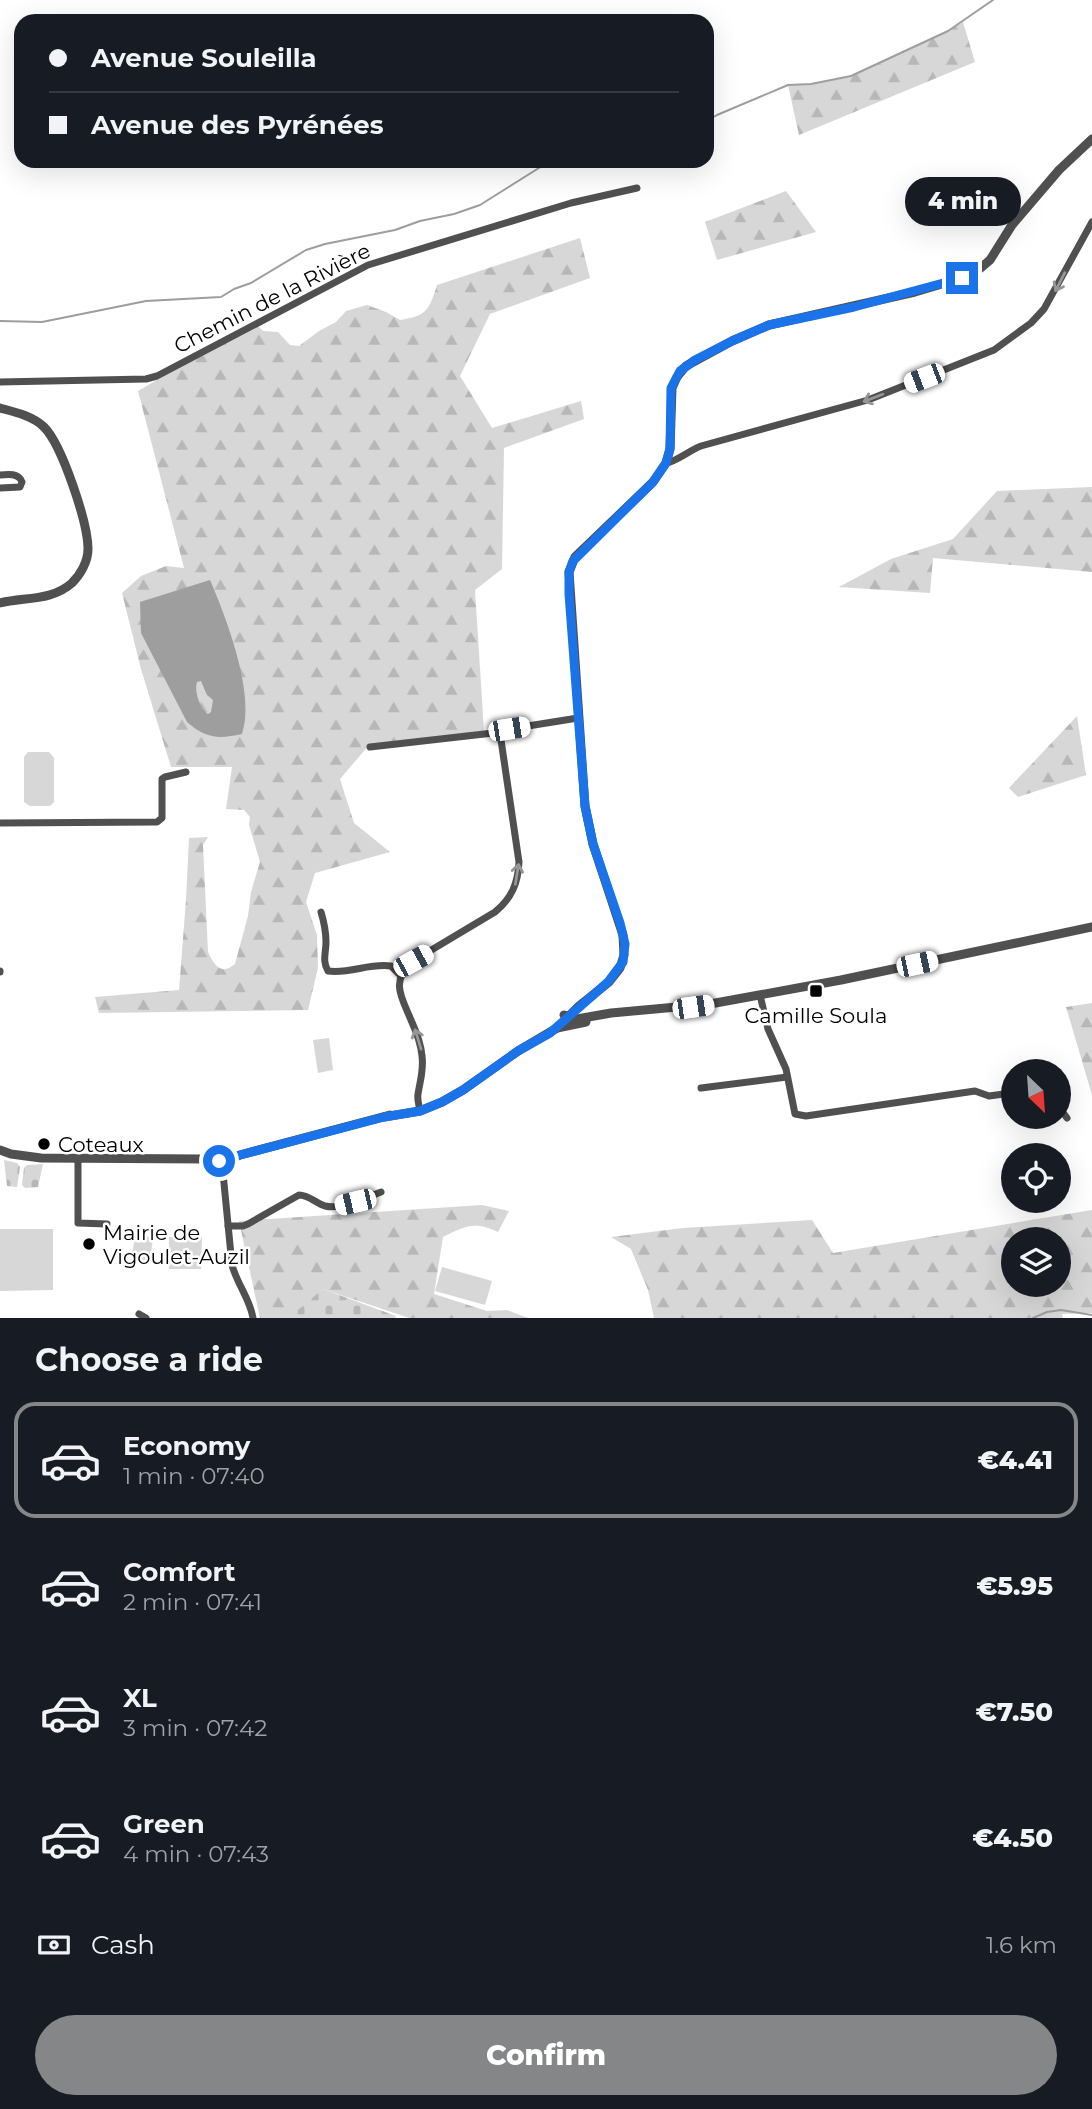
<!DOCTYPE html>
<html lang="en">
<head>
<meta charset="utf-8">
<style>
	body { margin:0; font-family:Montserrat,sans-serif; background:#242831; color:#f1f3f6; height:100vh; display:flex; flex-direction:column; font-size:26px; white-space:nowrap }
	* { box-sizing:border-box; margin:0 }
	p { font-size:23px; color:#9ea1a6 }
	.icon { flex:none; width:38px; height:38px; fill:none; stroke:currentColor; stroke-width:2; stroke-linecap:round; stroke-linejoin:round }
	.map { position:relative; height:1318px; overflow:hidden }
	.drawer { display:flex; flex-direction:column; background:#171b24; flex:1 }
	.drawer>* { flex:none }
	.hud { position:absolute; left:14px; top:14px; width:700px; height:154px; border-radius:21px; box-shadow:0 7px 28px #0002; display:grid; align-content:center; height:154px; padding:0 35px; background:#171b24 }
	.needle { width:46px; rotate:155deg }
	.fabs { position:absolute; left:1001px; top:1059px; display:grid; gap:14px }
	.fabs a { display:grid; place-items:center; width:70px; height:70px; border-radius:50%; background:#171b24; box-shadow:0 7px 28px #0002; font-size:35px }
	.end { position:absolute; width:32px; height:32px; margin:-16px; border:9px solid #1a73e8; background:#fff; box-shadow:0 0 0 4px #fff }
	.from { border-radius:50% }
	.bubble { position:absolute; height:49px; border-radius:24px; background:#171b24; box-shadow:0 7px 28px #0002; font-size:23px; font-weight:800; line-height:49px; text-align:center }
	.car { position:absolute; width:21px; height:42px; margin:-21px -10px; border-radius:9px; box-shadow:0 0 5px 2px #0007; background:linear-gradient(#fff 24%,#345 0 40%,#fff 0 76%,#345 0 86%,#fff 0) }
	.hud b { display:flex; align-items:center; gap:24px; height:66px; font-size:26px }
	.hud b+b { border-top:2px solid #363941 }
	.hud i { width:18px; height:18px; background:#f1f3f6 }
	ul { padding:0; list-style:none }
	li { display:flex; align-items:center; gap:21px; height:116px; margin:0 14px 10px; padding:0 21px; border:4px solid transparent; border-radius:21px }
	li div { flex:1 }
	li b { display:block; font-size:26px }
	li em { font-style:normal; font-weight:800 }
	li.on { border-color:#858687 }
	li>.icon { width:63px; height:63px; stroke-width:1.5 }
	h2 { padding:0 35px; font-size:32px; line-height:84px }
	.pay { display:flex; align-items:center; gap:18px; height:77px; padding:0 35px; font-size:26px }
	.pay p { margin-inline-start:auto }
	.button { display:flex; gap:14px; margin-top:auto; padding:14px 35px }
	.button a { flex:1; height:80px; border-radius:42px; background:#858687; color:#fff; font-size:28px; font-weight:800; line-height:80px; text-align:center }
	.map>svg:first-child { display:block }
</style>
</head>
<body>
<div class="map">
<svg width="1092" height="1318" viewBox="0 0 1092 1318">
	<defs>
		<pattern id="forest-firs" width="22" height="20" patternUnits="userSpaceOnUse" patternTransform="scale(1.75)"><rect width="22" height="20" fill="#d7d7d7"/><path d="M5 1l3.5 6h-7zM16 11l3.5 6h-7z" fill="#b7b7b7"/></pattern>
		<pattern id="cemetery-stones" width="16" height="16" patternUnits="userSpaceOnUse" patternTransform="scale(1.75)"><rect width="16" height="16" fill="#d7d7d7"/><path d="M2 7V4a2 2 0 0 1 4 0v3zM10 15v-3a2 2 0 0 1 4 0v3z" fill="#b7b7b7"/></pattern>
	</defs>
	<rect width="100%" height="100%" fill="#fff"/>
	<g fill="#d7d7d7">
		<path d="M28,752H49L54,758V802L50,806H30L24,802V757Z"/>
		<path d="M329,1038L333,1070L318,1073L313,1040Z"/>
		<path d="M0,1229H53V1290L0,1291Z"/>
		<path d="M136,1234L153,1238L150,1261L131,1257Z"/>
		<path d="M169,1237H202L201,1269H169Z"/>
		<path d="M442,1267L492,1281L485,1305L435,1291Z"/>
	</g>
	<g fill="url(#forest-firs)" fill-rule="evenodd">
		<path d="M963,22L975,62L799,135L788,85L811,84L851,76L948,31Z"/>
		<path d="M786,191L816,232L717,260L705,222Z"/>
		<path d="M580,238L590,278L490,314L460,376L492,428L581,401L584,419L504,448L502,569L475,590L484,731L369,745L340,779L354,823L390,852L315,873L306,902L317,935L318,968L308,1010L99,1013L95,997L179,990L186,900L189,838L208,837L203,845L208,952C214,965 221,976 235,964L248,916L251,892L260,862L249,825L250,817L244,810L226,809L232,767H171L141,669L122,593L141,576L166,566L184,568L138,391L255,323L263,331L278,332L290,345L299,346L319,331L336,322L346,311L367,305L386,312L400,320C427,316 429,310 437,285Z"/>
		<path d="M1092,487V572L933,558L930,593L839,587L891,559L953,539L997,491Z"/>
		<path d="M1077,716L1086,775L1018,797L1009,788Z"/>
		<path d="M1092,1003V1095L1066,1007Z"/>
		<path d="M482,1205L509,1211L498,1232C474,1221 466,1226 443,1237L434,1294L487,1311L507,1310L528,1318H409L323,1289L295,1318H260L239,1221Z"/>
		<path d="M1092,1210V1313L1062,1314L1063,1318H654L648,1290L631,1249L611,1237L683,1228L812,1220L833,1253ZM1059,1239V1284H1013V1239Z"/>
	</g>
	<g fill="url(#cemetery-stones)">
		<path d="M4,1160L17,1163L20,1167L17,1187L7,1186Z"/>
		<path d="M43,1164L38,1187L25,1188L22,1185L24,1168L27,1165Z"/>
		<path d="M323,1289L396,1316L395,1318H295L298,1310Z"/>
	</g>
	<path fill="#9e9e9e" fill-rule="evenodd" d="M210,580C226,617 256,695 242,734C219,739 206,739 187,722L141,633L140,602ZM201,681L207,695L213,700L211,712L208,714C200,709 194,691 197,682Z"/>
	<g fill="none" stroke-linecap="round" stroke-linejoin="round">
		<g stroke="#9e9e9e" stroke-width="2">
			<path d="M707,121L717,115L788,85L811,84L851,76L948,31L993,0"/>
			<path d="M0,321L42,322L146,301L221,297L234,289L251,283L306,250L325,244L395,230L420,221L454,214L480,205L550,161"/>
			<path d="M1033,1318L1047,1312L1061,1310L1092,1315"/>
		</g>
		<g stroke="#505050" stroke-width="7">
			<path d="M0,382L146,379L157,376L368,265L571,203L637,188"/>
			<path d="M666,463C674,463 690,450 701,446L868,400L994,350L1031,323L1044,309L1092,222"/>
			<path d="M0,475C8,474 19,473 22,482L20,487L0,488"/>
			<path d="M370,747L502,732L509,729L578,718"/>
			<path d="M0,823L157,822L162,818V779L165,777L186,772"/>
			<path d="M321,912C324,922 326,932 326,942C326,953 322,961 328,971C350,974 369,963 391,966L401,976"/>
			<path d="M0,972V971"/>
			<path d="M760,995L768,1029L786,1069L795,1114L806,1116L975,1091L989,1096L1004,1094L1013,1089"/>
			<path d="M701,1088L787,1077"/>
			<path d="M1059,1107L1067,1118"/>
			<path d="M420,1111C419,1105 417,1100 418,1094C420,1081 424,1070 422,1056C421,1044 416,1031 411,1020C401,996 390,981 413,961L495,912C512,898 518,883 519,862L501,740L502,732"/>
			<path d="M78,1158V1223L107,1224"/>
			<path d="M222,1163L232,1265C237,1284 250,1299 253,1318"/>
			<path d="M228,1226H243L248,1224L299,1195C309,1195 315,1203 325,1206C342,1210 365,1198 381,1192"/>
			<path d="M139,1314L146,1318"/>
		</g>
		<g stroke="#505050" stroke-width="9">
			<path d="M0,408C15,412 33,416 44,427C62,445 88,523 88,549C88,561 81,574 72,583C52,601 24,597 0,603"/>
			<path d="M564,1015L577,1019L611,1013L710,1004L841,980L1092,927"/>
			<path d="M557,1028L586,1022"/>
			<path d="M384,1117L420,1111L442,1102L463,1090L518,1051L557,1028L579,1006L609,982L620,968L624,955L623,935L593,844L585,806L569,572L575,557L653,482L666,463L670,449L672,388L677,377L686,366L732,341L769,325L915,292L962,278L977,271L990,260L1012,225L1059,170L1092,139"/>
			<path d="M0,1150L11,1154L41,1158L205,1159L219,1162"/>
			<circle cx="222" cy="1158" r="4.5"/>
			<path d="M225,1161L240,1155L390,1115"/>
		</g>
	</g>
	<defs><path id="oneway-shaft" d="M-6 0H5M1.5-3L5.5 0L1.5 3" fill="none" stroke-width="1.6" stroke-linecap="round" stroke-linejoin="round" transform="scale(1.75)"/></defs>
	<g stroke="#969696">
		<use href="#oneway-shaft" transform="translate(1060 282) rotate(117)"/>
		<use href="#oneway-shaft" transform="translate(873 398) rotate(159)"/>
		<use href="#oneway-shaft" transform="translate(517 874) rotate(-81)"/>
		<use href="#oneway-shaft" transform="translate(418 1039) rotate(-107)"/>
	</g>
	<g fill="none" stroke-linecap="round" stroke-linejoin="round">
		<path stroke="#1a73e8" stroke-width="9" d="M219,1161L222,1163L240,1155L384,1117L420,1111L442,1102L463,1090L518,1051L550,1033L608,982L623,962L625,944L620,923L593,844L585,806L569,594V572L573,561L653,482L666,463L670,449L671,388L680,371L695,360L732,341L769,325L854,307L962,278"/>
	</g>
	<g fill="#000" stroke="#fff" stroke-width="2.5">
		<rect x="809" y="984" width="14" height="14" rx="3.5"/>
		<circle cx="44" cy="1144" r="7"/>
		<circle cx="89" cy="1244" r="7"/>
	</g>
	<g text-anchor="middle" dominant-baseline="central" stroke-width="5" stroke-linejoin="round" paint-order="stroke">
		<g font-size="21" fill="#000" stroke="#fff">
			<text transform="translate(272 298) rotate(-27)">Chemin de la Rivière</text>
		</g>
		<g font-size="21" fill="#000" stroke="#fff" text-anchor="start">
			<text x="816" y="1015" text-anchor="middle">Camille Soula</text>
			<text x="58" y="1144">Coteaux</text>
			<text x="103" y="1232">Mairie de<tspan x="103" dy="24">Vigoulet-Auzil</tspan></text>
		</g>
	</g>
</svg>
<div class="fabs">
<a><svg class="needle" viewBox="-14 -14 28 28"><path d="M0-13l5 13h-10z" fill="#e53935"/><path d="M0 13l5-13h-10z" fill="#9ea1a6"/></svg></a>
<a><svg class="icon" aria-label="locate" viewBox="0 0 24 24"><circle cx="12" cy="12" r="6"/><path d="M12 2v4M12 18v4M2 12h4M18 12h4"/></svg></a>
<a><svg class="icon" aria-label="layers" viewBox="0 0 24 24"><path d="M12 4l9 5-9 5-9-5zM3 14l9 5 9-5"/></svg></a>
</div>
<i class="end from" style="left:219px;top:1161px"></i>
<i class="end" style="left:962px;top:278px"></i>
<div class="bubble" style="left:905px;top:177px;width:116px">4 min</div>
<i class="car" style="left:924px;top:378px;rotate:249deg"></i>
<i class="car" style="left:509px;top:729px;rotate:81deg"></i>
<i class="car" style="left:413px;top:961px;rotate:61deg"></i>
<i class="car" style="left:917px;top:964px;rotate:78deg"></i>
<i class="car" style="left:693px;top:1007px;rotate:82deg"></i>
<i class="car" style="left:355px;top:1202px;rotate:257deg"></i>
<div class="hud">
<b><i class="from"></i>Avenue Souleilla</b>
<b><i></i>Avenue des Pyrénées</b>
</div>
</div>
<section class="drawer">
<h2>Choose a ride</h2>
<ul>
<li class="on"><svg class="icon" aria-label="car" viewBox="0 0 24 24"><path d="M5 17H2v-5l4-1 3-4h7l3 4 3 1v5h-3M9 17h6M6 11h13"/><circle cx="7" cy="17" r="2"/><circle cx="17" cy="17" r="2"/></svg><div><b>Economy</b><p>1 min · 07:40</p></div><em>€4.41</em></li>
<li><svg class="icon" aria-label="car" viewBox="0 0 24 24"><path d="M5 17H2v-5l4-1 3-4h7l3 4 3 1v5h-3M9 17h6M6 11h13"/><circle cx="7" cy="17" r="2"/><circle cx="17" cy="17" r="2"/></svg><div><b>Comfort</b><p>2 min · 07:41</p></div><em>€5.95</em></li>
<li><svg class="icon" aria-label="car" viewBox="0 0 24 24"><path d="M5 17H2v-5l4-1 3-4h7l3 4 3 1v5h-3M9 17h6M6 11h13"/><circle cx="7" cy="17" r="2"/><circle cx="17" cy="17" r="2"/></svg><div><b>XL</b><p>3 min · 07:42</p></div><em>€7.50</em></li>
<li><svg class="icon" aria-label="car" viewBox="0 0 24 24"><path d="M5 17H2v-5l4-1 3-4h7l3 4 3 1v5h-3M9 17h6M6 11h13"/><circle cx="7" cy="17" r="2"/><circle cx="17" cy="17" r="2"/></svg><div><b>Green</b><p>4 min · 07:43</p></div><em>€4.50</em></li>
</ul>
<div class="pay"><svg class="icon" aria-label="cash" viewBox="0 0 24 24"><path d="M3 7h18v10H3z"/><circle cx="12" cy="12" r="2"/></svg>Cash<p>1.6 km</p></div>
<div class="button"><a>Confirm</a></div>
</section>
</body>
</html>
